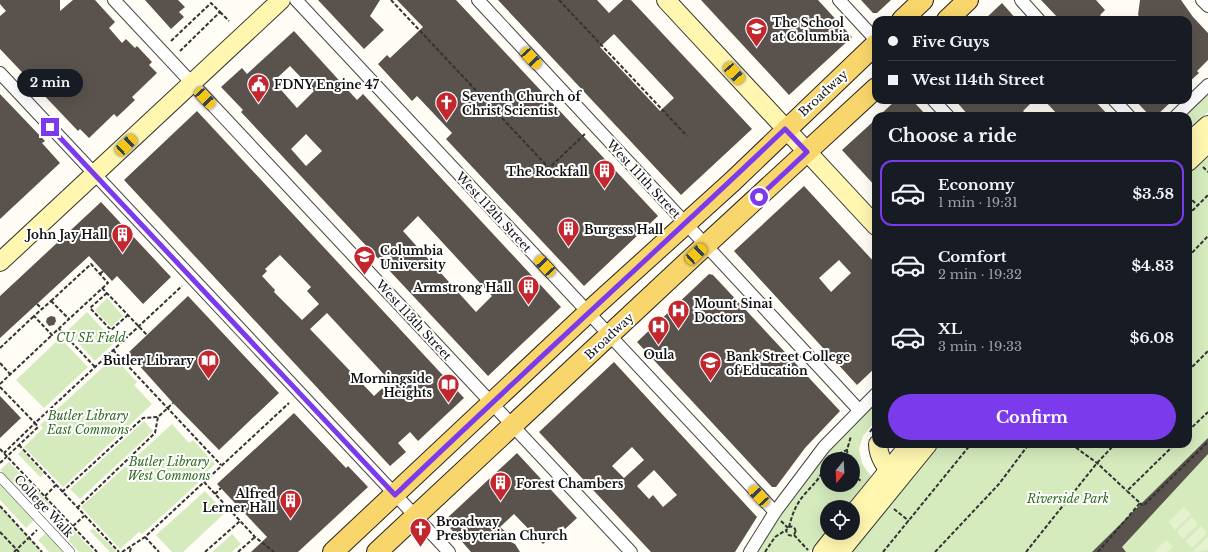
<!DOCTYPE html>
<html lang="en">
<head>
<meta charset="utf-8">
<style>
	body { margin:0; font-family:"Libre Baskerville",serif; background:#20242c; color:#f1f3f6; height:100vh; display:flex; flex-direction:column; font-size:15px; white-space:nowrap }
	* { box-sizing:border-box; margin:0 }
	p { font-size:13px; color:#9ea1a6 }
	.icon { flex:none; width:22px; height:22px; fill:none; stroke:currentColor; stroke-width:2; stroke-linecap:round; stroke-linejoin:round }
	.map { position:relative; flex:1; overflow:hidden }
	.details { position:absolute; left:872px; top:112px; width:320px; height:336px; display:flex; flex-direction:column; background:#171b24; border-radius:12px; box-shadow:0 4px 16px #0002 }
	.details>* { flex:none }
	.top-card { position:absolute; left:872px; top:16px; width:320px; height:88px; border-radius:12px; box-shadow:0 4px 16px #0002; display:grid; align-content:center; height:88px; padding:0 16px; background:#171b24 }
	.needle { width:26px; rotate:198deg }
	.controls { position:absolute; left:820px; top:452px; display:grid; gap:8px }
	.controls a { display:grid; place-items:center; width:40px; height:40px; border-radius:50%; background:#171b24; box-shadow:0 4px 16px #0002; font-size:20px }
	.end { position:absolute; width:18px; height:18px; margin:-9px; border:5px solid #7c3aed; background:#fff; box-shadow:0 0 0 2px #fff }
	.from { border-radius:50% }
	.bubble { position:absolute; height:28px; border-radius:14px; background:#171b24; box-shadow:0 4px 16px #0002; font-size:13px; font-weight:800; line-height:28px; text-align:center }
	.car { position:absolute; width:12px; height:24px; margin:-12px -6px; border-radius:5px; box-shadow:0 0 3px 1px #0007; background:linear-gradient(#f5c518 24%,#345 0 40%,#f5c518 0 76%,#345 0 86%,#f5c518 0) }
	.top-card b { display:flex; align-items:center; gap:14px; height:38px; font-size:15px }
	.top-card b+b { border-top:1px solid #363941 }
	.top-card i { width:10px; height:10px; background:#f1f3f6 }
	ul { padding:0; list-style:none }
	li { display:flex; align-items:center; gap:12px; height:66px; margin:0 8px 6px; padding:0 8px; border:2px solid transparent; border-radius:12px }
	li div { flex:1 }
	li b { display:block; font-size:15px }
	li em { font-style:normal; font-weight:800 }
	li.active { border-color:#7c3aed }
	li>.icon { width:36px; height:36px; stroke-width:1.5 }
	h2 { padding:0 16px; font-size:18px; line-height:48px }
	.action { display:flex; gap:8px; margin-top:auto; padding:8px 16px }
	.action a { flex:1; height:46px; border-radius:24px; background:#7c3aed; color:#fff; font-size:16px; font-weight:800; line-height:46px; text-align:center }
	.map>svg:first-child { display:block }
</style>
</head>
<body>
<div class="map">
<svg width="1208" height="552" viewBox="0 0 1208 552">
	<rect width="100%" height="100%" fill="#fffdf5"/>
	<g fill="#d5ebbd" fill-rule="evenodd">
		<path d="M1208,91V112L1188,130V116H1183Z"/>
		<path d="M1208,156V552H851L940,444H1188V175Z"/>
		<path d="M107,298L123,316L111,327L95,310Z"/>
		<path d="M87,312L115,342L95,361L67,331Z"/>
		<path d="M60,338L88,367L44,408L16,380Z"/>
		<path d="M114,357L137,382L134,385L152,404L63,487L24,447L43,428L40,425Z"/>
		<path d="M876,401V420L863,436L859,449L862,464L871,476L846,507H827V530L809,552H754L804,476ZM827,459H853V485H827Z"/>
		<path d="M144,421L153,431L80,499L70,489Z"/>
		<path d="M172,424L189,443L193,440L215,464L197,481L198,483L142,534L139,532L120,549L81,507Z"/>
		<path d="M22,450L44,474L40,477L18,454Z"/>
		<path d="M9,462L51,505L42,513L0,470Z"/>
		<path d="M0,484L34,520L26,528L0,500Z"/>
		<path d="M205,491L225,513L183,552H172L156,535Z"/>
		<path d="M0,506L42,552H0Z"/>
		<path d="M62,517V518L94,552H79L54,525Z"/>
		<path d="M93,528L116,551L115,552H110L90,531Z"/>
		<path d="M46,533L64,552H49L38,540Z"/>
		<path d="M232,534L241,544L232,552H212Z"/>
	</g>
	<g fill="#e6f2cf">
		<path d="M1184,507L1191,514L1175,530L1168,522Z"/>
		<path d="M1192,517L1198,524L1183,539L1177,532Z"/>
		<path d="M1201,526L1207,533L1192,548L1186,541Z"/>
		<path d="M1208,537V550L1196,552L1194,550Z"/>
		<path d="M1166,540L1173,547L1167,552H1154Z"/>
	</g>
	<g fill="#5a524d" fill-rule="evenodd">
		<path d="M0,0H60V11L73,0H95L115,22L109,28L122,43L126,39L135,48L137,46L152,62L149,65L157,73L132,97L135,100L117,117L114,114L89,138L80,129L78,131L0,49V16L6,11L0,4Z"/>
		<path d="M145,0H178L185,7L179,12L184,17L171,29Z"/>
		<path d="M318,0H380L370,16L384,30L364,49Z"/>
		<path d="M397,0H456L658,216L584,286L446,139L452,133L417,96L412,101L378,64L387,55L390,58L423,27Z"/>
		<path d="M498,0H597L609,13L623,0H631L752,129L681,195ZM614,34L674,98L660,111L600,47Z"/>
		<path d="M701,0H818L852,37L789,95Z"/>
		<path d="M861,0H891L877,13H873Z"/>
		<path d="M1041,0H1096L1105,10L1100,15L1105,20H1060Z"/>
		<path d="M1140,0H1181L1193,17L1208,33V60L1197,71L1199,73L1188,83V20H1143L1138,15Z"/>
		<path d="M1002,3L1017,20H984Z"/>
		<path d="M294,31L357,100L363,94L561,307L488,376L241,112L243,110L221,87L242,68L247,74ZM290,66L314,91L297,108L282,91L286,87L277,78ZM306,134L322,151L306,166L291,149ZM418,216L492,296L476,312L403,231Z"/>
		<path d="M0,94L45,141L42,143L60,163L0,219Z"/>
		<path d="M896,100H912L927,116H879Z"/>
		<path d="M955,100H1034L1023,111L1028,116H969Z"/>
		<path d="M1044,100H1094L1109,116H1059Z"/>
		<path d="M1135,100H1173L1156,116H1150Z"/>
		<path d="M197,111L464,398L418,441L410,432L398,443L406,452L390,466L124,180ZM280,255L311,287L307,291L319,304L302,320L274,292L275,290L262,276L267,271L265,269ZM327,313L390,381L374,396L310,329Z"/>
		<path d="M876,119V187L842,150Z"/>
		<path d="M804,186L876,264V367L857,385L734,251ZM839,260L851,273L831,292L819,278Z"/>
		<path d="M101,202L171,277L143,304L117,276L112,281L89,256L0,338V296Z"/>
		<path d="M709,274L713,275L840,411L805,448L776,487H772L637,342Z"/>
		<path d="M188,296L279,393L219,450L173,403L128,353Z"/>
		<path d="M51,316L55,317L56,321L54,325L49,326L46,322L47,318Z"/>
		<path d="M614,362L757,517L735,552H651L539,432ZM632,447L644,460L624,478L612,466ZM654,470L677,495L663,507L653,495L649,499L637,486Z"/>
		<path d="M0,396L21,418L0,438Z"/>
		<path d="M294,413L346,468L348,466L368,487L298,552H251L267,537L217,484Z"/>
		<path d="M1208,438V454L1122,547L1126,552H1092Z"/>
		<path d="M517,453L577,518L565,529L563,526L543,544L514,514L500,527L506,532L500,537L515,544L520,552H471L444,521Z"/>
	</g>
	<g fill="none" stroke-linecap="round" stroke-linejoin="round">
		<defs>
			<path id="pedestrian" d="M0,477L70,552"/>
			<g id="minor">
				<path d="M114,0L631,552"/>
				<path d="M296,0L775,512"/>
				<path d="M478,0L859,410"/>
				<path d="M839,0L876,40"/>
				<path d="M1021,0L1039,20"/>
				<path d="M1202,0L1208,6"/>
				<path d="M0,73L449,552"/>
				<path d="M933,100L948,116"/>
				<path d="M1114,100L1129,116"/>
				<path d="M1176,116L1208,85"/>
				<path d="M750,552L775,512L824,447L876,394"/>
			</g>
			<g id="secondary">
				<path d="M666,0L876,226"/>
				<path d="M1188,143L1208,125"/>
				<path d="M1188,162L1208,143"/>
				<path d="M0,262L281,0"/>
				<path d="M878,444C878,457 887,470 897,477"/>
				<path d="M853,514L910,444"/>
				<path d="M822,552L837,533"/>
				<path d="M840,552L928,444"/>
			</g>
			<g id="primary">
				<path d="M902,20L923,0"/>
				<path d="M947,20L968,0"/>
				<path d="M333,552L596,305L733,181L876,44"/>
				<path d="M377,552L696,254L876,88"/>
			</g>
		</defs>
		<use href="#pedestrian" stroke="#444" stroke-width="10"/>
		<use href="#minor" stroke="#444" stroke-width="14"/>
		<use href="#secondary" stroke="#333" stroke-width="20"/>
		<use href="#primary" stroke="#222" stroke-width="22"/>
		<g stroke="#333" stroke-width="2" stroke-dasharray="4 2" stroke-linecap="butt">
			<path d="M391,0L549,168L586,133"/>
			<path d="M559,0L687,136"/>
			<path d="M220,12L229,21"/>
			<path d="M171,41L211,3L220,12L180,51"/>
			<path d="M1203,167L1208,172"/>
			<path d="M1188,180L1192,176"/>
			<path d="M1188,196L1197,205"/>
			<path d="M1188,215L1208,195"/>
			<path d="M1188,257L1208,236"/>
			<path d="M100,274L103,271"/>
			<path d="M102,288L147,335"/>
			<path d="M107,293L90,308L111,330L128,315"/>
			<path d="M51,301L91,264L108,283L69,319"/>
			<path d="M51,301L69,319L52,335L34,316Z"/>
			<path d="M37,304L42,309"/>
			<path d="M59,329L95,367"/>
			<path d="M0,348L34,316"/>
			<path d="M113,350L221,465"/>
			<path d="M0,363L10,374"/>
			<path d="M1188,371L1208,351"/>
			<path d="M0,384L52,335"/>
			<path d="M0,387L35,423L4,453"/>
			<path d="M1188,431L1208,412"/>
			<path d="M870,432L876,423"/>
			<path d="M1071,444L1097,463L1127,491"/>
			<path d="M19,445L119,552"/>
			<path d="M0,449L97,552"/>
			<path d="M833,456L847,450"/>
			<path d="M848,459L847,450L851,436"/>
			<path d="M0,463L38,427L35,423L182,286"/>
			<path d="M853,474L862,482"/>
			<path d="M204,482L255,537L274,552"/>
			<path d="M62,492L143,418L158,417"/>
			<path d="M215,494L221,488"/>
			<path d="M45,496L56,485"/>
			<path d="M1140,503L1143,506L1208,442"/>
			<path d="M0,506L42,552"/>
			<path d="M77,508L155,433L158,417L173,403"/>
			<path d="M894,509L909,521"/>
			<path d="M51,517L58,510"/>
			<path d="M781,521L788,528"/>
			<path d="M73,526L84,516"/>
			<circle cx="791" cy="531" r="4.5"/>
			<path d="M789,527C792,515 796,504 804,495C812,485 819,481 823,469"/>
			<path d="M0,532L19,552"/>
			<path d="M794,535L808,550"/>
			<path d="M145,537L159,552"/>
			<path d="M14,552L37,530"/>
			<path d="M122,552L145,537L289,403"/>
			<path d="M130,552L131,547"/>
			<path d="M205,552L240,521"/>
			<path d="M238,552L255,537"/>
			<path d="M765,552L775,537L786,530"/>
			<path d="M883,552L971,444"/>
			<path d="M935,552L999,484L1029,444"/>
			<path d="M1026,552L1097,463L1115,444"/>
			<path d="M1098,552L1140,503L1127,491L1175,444"/>
		</g>
		<use href="#pedestrian" stroke="#fff" stroke-width="9"/>
		<use href="#minor" stroke="#fff" stroke-width="12"/>
		<use href="#secondary" stroke="#fff6b0" stroke-width="18"/>
		<use href="#primary" stroke="#f9d66b" stroke-width="20"/>
	</g>
	<g fill="none" stroke-linecap="round" stroke-linejoin="round">
		<path stroke="#7c3aed" stroke-width="5" d="M50,127L395,495C524,371 656,252 785,129L807,152L759,197"/>
	</g>
	<defs>
		<symbol id="school-pin" viewBox="-11 -11 22 30"><path d="M0 17L-7.5 6A9.5 9.5 0 1 1 7.5 6Z" fill="#c4262e" stroke="#fff"/><path d="M0-5L7-2L0 1L-7-2ZM-4 1L0 2.5L4 1V4Q0 6-4 4Z" fill="#fff"/></symbol>
		<symbol id="civic-pin" viewBox="-11 -11 22 30"><path d="M0 17L-7.5 6A9.5 9.5 0 1 1 7.5 6Z" fill="#c4262e" stroke="#fff"/><path d="M-.6-6.5H3V-4.5H.6V-3L4-1V1h2V6H-6V1h2V-1L-.6-3ZM-1.2 2.5V6h2.4V2.5Z" fill="#fff"/></symbol>
		<symbol id="church-pin" viewBox="-11 -11 22 30"><path d="M0 17L-7.5 6A9.5 9.5 0 1 1 7.5 6Z" fill="#c4262e" stroke="#fff"/><path d="M-1.2-6h2.4v3.5h3.3v2.4h-3.3V6h-2.4V-.1h-3.3v-2.4h3.3Z" fill="#fff"/></symbol>
		<symbol id="building-pin" viewBox="-11 -11 22 30"><path d="M0 17L-7.5 6A9.5 9.5 0 1 1 7.5 6Z" fill="#c4262e" stroke="#fff"/><path d="M-4-6H4V6H1V3H-1V6H-4ZM-2.5-4.3h1.7v1.8h-1.7ZM.8-4.3h1.7v1.8H.8ZM-2.5-1h1.7V.8h-1.7ZM.8-1h1.7V.8H.8Z" fill="#fff"/></symbol>
		<symbol id="university-pin" viewBox="-11 -11 22 30"><path d="M0 17L-7.5 6A9.5 9.5 0 1 1 7.5 6Z" fill="#c4262e" stroke="#fff"/><path d="M0-5L7-2L0 1L-7-2ZM-4 1L0 2.5L4 1V4Q0 6-4 4Z" fill="#fff"/></symbol>
		<symbol id="hospital-pin" viewBox="-11 -11 22 30"><path d="M0 17L-7.5 6A9.5 9.5 0 1 1 7.5 6Z" fill="#c4262e" stroke="#fff"/><path d="M-5-5h3v3.5h4V-5h3V5h-3V1.5h-4V5h-3Z" fill="#fff"/></symbol>
		<symbol id="library-pin" viewBox="-11 -11 22 30"><path d="M0 17L-7.5 6A9.5 9.5 0 1 1 7.5 6Z" fill="#c4262e" stroke="#fff"/><path d="M-6-4Q-3-5.5-.7-3.5V5Q-3 3-6 4ZM6-4Q3-5.5 .7-3.5V5Q3 3 6 4Z" fill="#fff"/></symbol>
	</defs>
	<g fill-rule="evenodd">
		<use href="#school-pin" x="744" y="16" width="25" height="34"/>
		<use href="#civic-pin" x="246" y="72" width="25" height="34"/>
		<use href="#church-pin" x="434" y="90" width="25" height="34"/>
		<use href="#building-pin" x="592" y="158" width="25" height="34"/>
		<use href="#building-pin" x="556" y="216" width="25" height="34"/>
		<use href="#building-pin" x="110" y="222" width="25" height="34"/>
		<use href="#university-pin" x="352" y="244" width="25" height="34"/>
		<use href="#building-pin" x="516" y="274" width="25" height="34"/>
		<use href="#hospital-pin" x="666" y="298" width="25" height="34"/>
		<use href="#hospital-pin" x="646" y="314" width="25" height="34"/>
		<use href="#library-pin" x="196" y="348" width="25" height="34"/>
		<use href="#school-pin" x="698" y="350" width="25" height="34"/>
		<use href="#library-pin" x="436" y="372" width="25" height="34"/>
		<use href="#building-pin" x="488" y="470" width="25" height="34"/>
		<use href="#building-pin" x="278" y="488" width="25" height="34"/>
		<use href="#church-pin" x="408" y="516" width="25" height="34"/>
	</g>
	<g text-anchor="middle" dominant-baseline="central" stroke-width="4" stroke-linejoin="round" paint-order="stroke">
		<g font-size="12" font-weight="bold" fill="#111" stroke="#fff" text-anchor="start">
			<text x="772" y="22">The School<tspan x="772" dy="14">at Columbia</tspan></text>
			<text x="274" y="84">FDNY Engine 47</text>
			<text x="462" y="96">Seventh Church of<tspan x="462" dy="14">Christ Scientist</tspan></text>
			<text x="588" y="171" text-anchor="end">The Rockfall</text>
			<text x="584" y="229">Burgess Hall</text>
			<text x="108" y="234" text-anchor="end">John Jay Hall</text>
			<text x="380" y="250">Columbia<tspan x="380" dy="14">University</tspan></text>
			<text x="512" y="287" text-anchor="end">Armstrong Hall</text>
			<text x="694" y="303">Mount Sinai<tspan x="694" dy="14">Doctors</tspan></text>
			<text x="659" y="354" text-anchor="middle">Oula</text>
			<text x="726" y="356">Bank Street College<tspan x="726" dy="14">of Education</tspan></text>
			<text x="194" y="360" text-anchor="end">Butler Library</text>
			<text x="432" y="378" text-anchor="end">Morningside<tspan x="432" dy="14">Heights</tspan></text>
			<text x="516" y="483">Forest Chambers</text>
			<text x="276" y="493" text-anchor="end">Alfred<tspan x="276" dy="14">Lerner Hall</tspan></text>
			<text x="436" y="521">Broadway<tspan x="436" dy="14">Presbyterian Church</tspan></text>
		</g>
		<g font-size="12" fill="#111" stroke="#fff">
			<text transform="translate(823 93) rotate(-43)">Broadway</text>
			<text transform="translate(644 179) rotate(47)">West 111th Street</text>
			<text transform="translate(494 212) rotate(47)">West 112th Street</text>
			<text transform="translate(414 320) rotate(47)">West 113th Street</text>
			<text transform="translate(609 336) rotate(-43)">Broadway</text>
			<text transform="translate(44 506) rotate(47)">College Walk</text>
		</g>
		<g font-size="12" font-style="italic" fill="#2f6b1f" stroke="#fff">
			<text x="91" y="337">CU SE Field</text>
			<text x="88" y="415">Butler Library<tspan x="88" dy="14">East Commons</tspan></text>
			<text x="169" y="461">Butler Library<tspan x="169" dy="14">West Commons</tspan></text>
			<text x="1068" y="498">Riverside Park</text>
		</g>
	</g>
</svg>
<div class="controls">
<a><svg class="needle" viewBox="-14 -14 28 28"><path d="M0-13l5 13h-10z" fill="#e53935"/><path d="M0 13l5-13h-10z" fill="#9ea1a6"/></svg></a>
<a><svg class="icon" aria-label="locate" viewBox="0 0 24 24"><circle cx="12" cy="12" r="6"/><path d="M12 2v4M12 18v4M2 12h4M18 12h4"/></svg></a>
</div>
<i class="end from" style="left:759px;top:197px"></i>
<i class="end" style="left:50px;top:127px"></i>
<div class="bubble" style="left:17px;top:69px;width:66px">2 min</div>
<i class="car" style="left:531px;top:58px;rotate:137deg"></i>
<i class="car" style="left:734px;top:73px;rotate:138deg"></i>
<i class="car" style="left:205px;top:98px;rotate:137deg"></i>
<i class="car" style="left:126px;top:145px;rotate:47deg"></i>
<i class="car" style="left:696px;top:254px;rotate:47deg"></i>
<i class="car" style="left:545px;top:266px;rotate:317deg"></i>
<i class="car" style="left:759px;top:496px;rotate:317deg"></i>
<div class="top-card">
<b><i class="from"></i>Five Guys</b>
<b><i></i>West 114th Street</b>
</div>
<section class="details">
<h2>Choose a ride</h2>
<ul>
<li class="active"><svg class="icon" aria-label="car" viewBox="0 0 24 24"><path d="M5 17H2v-5l4-1 3-4h7l3 4 3 1v5h-3M9 17h6M6 11h13"/><circle cx="7" cy="17" r="2"/><circle cx="17" cy="17" r="2"/></svg><div><b>Economy</b><p>1 min · 19:31</p></div><em>$3.58</em></li>
<li><svg class="icon" aria-label="car" viewBox="0 0 24 24"><path d="M5 17H2v-5l4-1 3-4h7l3 4 3 1v5h-3M9 17h6M6 11h13"/><circle cx="7" cy="17" r="2"/><circle cx="17" cy="17" r="2"/></svg><div><b>Comfort</b><p>2 min · 19:32</p></div><em>$4.83</em></li>
<li><svg class="icon" aria-label="car" viewBox="0 0 24 24"><path d="M5 17H2v-5l4-1 3-4h7l3 4 3 1v5h-3M9 17h6M6 11h13"/><circle cx="7" cy="17" r="2"/><circle cx="17" cy="17" r="2"/></svg><div><b>XL</b><p>3 min · 19:33</p></div><em>$6.08</em></li>
</ul>
<div class="action"><a>Confirm</a></div>
</section>
</div>
</body>
</html>
